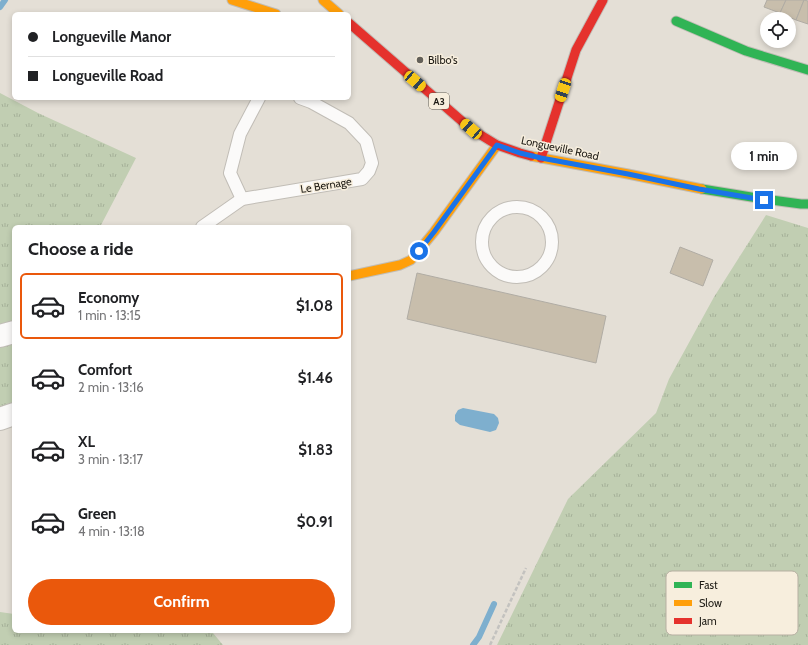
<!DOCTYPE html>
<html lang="en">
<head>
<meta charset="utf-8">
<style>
	body { margin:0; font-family:Cabin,sans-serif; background:#f6f6f6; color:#202124; height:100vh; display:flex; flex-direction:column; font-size:15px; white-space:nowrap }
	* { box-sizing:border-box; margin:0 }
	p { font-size:13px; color:#757577 }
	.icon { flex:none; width:22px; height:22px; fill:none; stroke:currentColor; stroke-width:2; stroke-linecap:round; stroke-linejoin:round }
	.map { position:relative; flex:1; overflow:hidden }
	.drawer { position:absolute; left:12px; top:225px; width:339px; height:408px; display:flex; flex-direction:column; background:#fff; border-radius:6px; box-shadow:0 2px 6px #0003 }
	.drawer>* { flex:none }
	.guide { position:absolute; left:12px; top:12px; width:339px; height:88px; border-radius:6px; box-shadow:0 2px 6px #0003; display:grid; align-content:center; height:88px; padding:0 16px; background:#fff }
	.fabs { position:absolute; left:760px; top:12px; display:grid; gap:8px }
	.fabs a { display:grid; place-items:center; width:36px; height:36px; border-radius:50%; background:#fff; box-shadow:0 2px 6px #0003; font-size:20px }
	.end { position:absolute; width:18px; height:18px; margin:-9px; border:5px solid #1a73e8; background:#fff; box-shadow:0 0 0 2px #fff }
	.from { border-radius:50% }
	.bubble { position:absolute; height:28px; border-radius:14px; background:#fff; box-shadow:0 2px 6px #0003; font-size:13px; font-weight:700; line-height:28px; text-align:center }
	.car { position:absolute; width:12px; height:24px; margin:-12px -6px; border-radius:5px; box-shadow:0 0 3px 1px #0007; background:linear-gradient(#f5c518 24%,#345 0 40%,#f5c518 0 76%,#345 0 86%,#f5c518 0) }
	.guide b { display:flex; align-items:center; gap:14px; height:38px; font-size:15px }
	.guide b+b { border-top:1px solid #e0e0e0 }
	.guide i { width:10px; height:10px; background:#202124 }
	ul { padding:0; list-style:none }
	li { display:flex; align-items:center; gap:12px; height:66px; margin:0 8px 6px; padding:0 8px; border:2px solid transparent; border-radius:6px }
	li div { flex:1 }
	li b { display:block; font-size:15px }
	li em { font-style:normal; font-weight:700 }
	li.current { border-color:#ea580c }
	li>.icon { width:36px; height:36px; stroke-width:1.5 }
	h2 { padding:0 16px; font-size:18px; line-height:48px }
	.cta { display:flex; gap:8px; margin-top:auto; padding:8px 16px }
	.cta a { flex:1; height:46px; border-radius:24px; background:#ea580c; color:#fff; font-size:16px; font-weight:700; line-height:46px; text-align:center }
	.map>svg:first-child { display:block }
</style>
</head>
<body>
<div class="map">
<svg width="808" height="645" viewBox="0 0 808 645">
	<defs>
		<pattern id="grass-tufts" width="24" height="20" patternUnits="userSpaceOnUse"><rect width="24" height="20" fill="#c1ceb2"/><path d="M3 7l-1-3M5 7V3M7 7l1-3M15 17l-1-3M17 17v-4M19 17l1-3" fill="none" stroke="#a5b098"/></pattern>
	</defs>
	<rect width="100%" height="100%" fill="#e4dfd6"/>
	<g fill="url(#grass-tufts)">
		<path d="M0,93L38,113L136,158L100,227H14V323L0,326Z"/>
		<path d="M766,215L808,228V645H497L568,499L656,413L669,379L714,297Z"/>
		<path d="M14,342V403L0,409V346Z"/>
		<path d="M0,612L14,614V631H213V633L223,645H0Z"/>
	</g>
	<path fill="#7eafce" d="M463,408L494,414L498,418L499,423L496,430L490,432L460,425L455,421V415L458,410Z"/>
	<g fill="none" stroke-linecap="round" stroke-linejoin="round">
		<g stroke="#7eafce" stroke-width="6">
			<path d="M0,7L5,0"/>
			<path d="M473,645L479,637L494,604"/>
		</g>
	</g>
	<g fill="#c8beac" stroke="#b0aca4">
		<path d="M767,0H786L780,13L764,7Z"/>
		<path d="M786,0H804L796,20L780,13Z"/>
		<path d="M804,0L808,1V24L796,20Z"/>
		<path d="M680,247L713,260L703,286L670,273Z"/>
		<path d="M417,273L606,316L596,363L407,319Z"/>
	</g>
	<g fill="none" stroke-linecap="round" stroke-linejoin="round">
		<defs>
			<g id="lane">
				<path d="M242,199L230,173L240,134L259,98"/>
				<circle cx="517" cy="242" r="35"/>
				<path d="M202,227L242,199L362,179L369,171L372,163L366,141L349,123L311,102L300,98"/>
			</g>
			<g id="street">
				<path d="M0,336L14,332"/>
				<path d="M0,419L14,414"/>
			</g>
			<g id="fast">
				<path d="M676,21L746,51L808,70"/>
				<path d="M702,189L764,199L801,204H808"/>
			</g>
			<g id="slow">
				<path d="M232,0L276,14"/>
				<path d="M323,0L339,14"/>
				<path d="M531,156L628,174L702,189"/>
				<path d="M349,276L400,265L411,260L434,232L497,145"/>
			</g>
			<g id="jam">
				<path d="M349,23L471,129L497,145L520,153L531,156"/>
				<path d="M541,158L576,50L603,0"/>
			</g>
		</defs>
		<use href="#lane" stroke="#c1bdb6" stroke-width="14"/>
		<use href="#street" stroke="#c1bdb6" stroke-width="24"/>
		<use href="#fast" stroke="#c1bdb6" stroke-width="11"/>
		<use href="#slow" stroke="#c1bdb6" stroke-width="11"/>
		<use href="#jam" stroke="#c1bdb6" stroke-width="11"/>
		<path stroke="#c3c2bf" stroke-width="2.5" stroke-dasharray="4 2" stroke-linecap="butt" d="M490,645L526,568"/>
		<use href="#lane" stroke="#fbfaf9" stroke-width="12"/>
		<use href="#street" stroke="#fbfaf9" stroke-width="22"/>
		<use href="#fast" stroke="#30b455" stroke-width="9"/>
		<use href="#slow" stroke="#ff9f0a" stroke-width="9"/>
		<use href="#jam" stroke="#e5322d" stroke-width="9"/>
	</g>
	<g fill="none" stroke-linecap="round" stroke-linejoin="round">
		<path stroke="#1a73e8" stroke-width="5" d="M419,251L434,232L497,145L520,153L541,158L628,174L699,189L764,200"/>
	</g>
	<circle fill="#636059" stroke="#f7eedd" stroke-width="1.5" cx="420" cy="60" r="4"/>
	<g text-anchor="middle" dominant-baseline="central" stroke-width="3" stroke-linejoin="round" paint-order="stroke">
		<rect fill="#f7eedd" stroke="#5f5a51" stroke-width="1" x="429" y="93" width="20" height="16" rx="3"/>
		<g font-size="10" font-weight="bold" fill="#1e1b15">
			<text x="439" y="101">A3</text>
		</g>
		<g font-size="11" fill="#1e1b15" stroke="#f7eedd" text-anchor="start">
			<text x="428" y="60">Bilbo's</text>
		</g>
		<g font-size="11" fill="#1e1b15" stroke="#f7eedd">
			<text transform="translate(560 148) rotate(12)">Longueville Road</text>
			<text transform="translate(326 185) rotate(-9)">Le Bernage</text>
		</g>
	</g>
	<rect x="666" y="571" width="132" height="64" rx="6" fill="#f7eedd" stroke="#b6afa1" stroke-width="1"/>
	<rect x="674" y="582" width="18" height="6" fill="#30b455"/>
	<rect x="674" y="600" width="18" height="6" fill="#ff9f0a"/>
	<rect x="674" y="618" width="18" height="6" fill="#e5322d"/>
	<g font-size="11" fill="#1e1b15">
		<text x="699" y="589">Fast</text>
		<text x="699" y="607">Slow</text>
		<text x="699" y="625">Jam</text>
	</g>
</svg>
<div class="fabs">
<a><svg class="icon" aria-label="locate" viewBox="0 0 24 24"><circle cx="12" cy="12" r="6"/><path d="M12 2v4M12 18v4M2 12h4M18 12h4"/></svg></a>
</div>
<i class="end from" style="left:419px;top:251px"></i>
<i class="end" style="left:764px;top:200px"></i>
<div class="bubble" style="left:731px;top:142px;width:66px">1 min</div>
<i class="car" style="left:415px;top:81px;rotate:131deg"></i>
<i class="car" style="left:563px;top:90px;rotate:198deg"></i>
<i class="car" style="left:471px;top:129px;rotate:311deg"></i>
<div class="guide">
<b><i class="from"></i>Longueville Manor</b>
<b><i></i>Longueville Road</b>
</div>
<section class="drawer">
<h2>Choose a ride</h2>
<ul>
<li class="current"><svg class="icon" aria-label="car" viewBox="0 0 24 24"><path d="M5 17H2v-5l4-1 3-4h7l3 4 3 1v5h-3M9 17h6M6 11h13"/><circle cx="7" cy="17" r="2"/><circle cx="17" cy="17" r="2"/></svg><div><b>Economy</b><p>1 min · 13:15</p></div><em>$1.08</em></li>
<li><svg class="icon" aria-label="car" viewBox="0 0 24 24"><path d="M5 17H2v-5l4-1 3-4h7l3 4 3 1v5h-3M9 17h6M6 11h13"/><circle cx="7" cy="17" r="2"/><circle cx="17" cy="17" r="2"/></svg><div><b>Comfort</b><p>2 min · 13:16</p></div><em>$1.46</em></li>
<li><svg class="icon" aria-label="car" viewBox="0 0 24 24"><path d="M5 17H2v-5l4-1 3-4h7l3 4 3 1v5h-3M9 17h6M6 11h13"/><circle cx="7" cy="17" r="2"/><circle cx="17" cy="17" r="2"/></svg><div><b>XL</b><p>3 min · 13:17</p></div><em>$1.83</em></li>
<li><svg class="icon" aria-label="car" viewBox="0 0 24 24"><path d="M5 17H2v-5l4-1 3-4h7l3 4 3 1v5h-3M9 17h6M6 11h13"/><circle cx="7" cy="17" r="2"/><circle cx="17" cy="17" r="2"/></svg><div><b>Green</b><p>4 min · 13:18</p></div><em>$0.91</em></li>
</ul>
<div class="cta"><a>Confirm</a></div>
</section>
</div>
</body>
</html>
